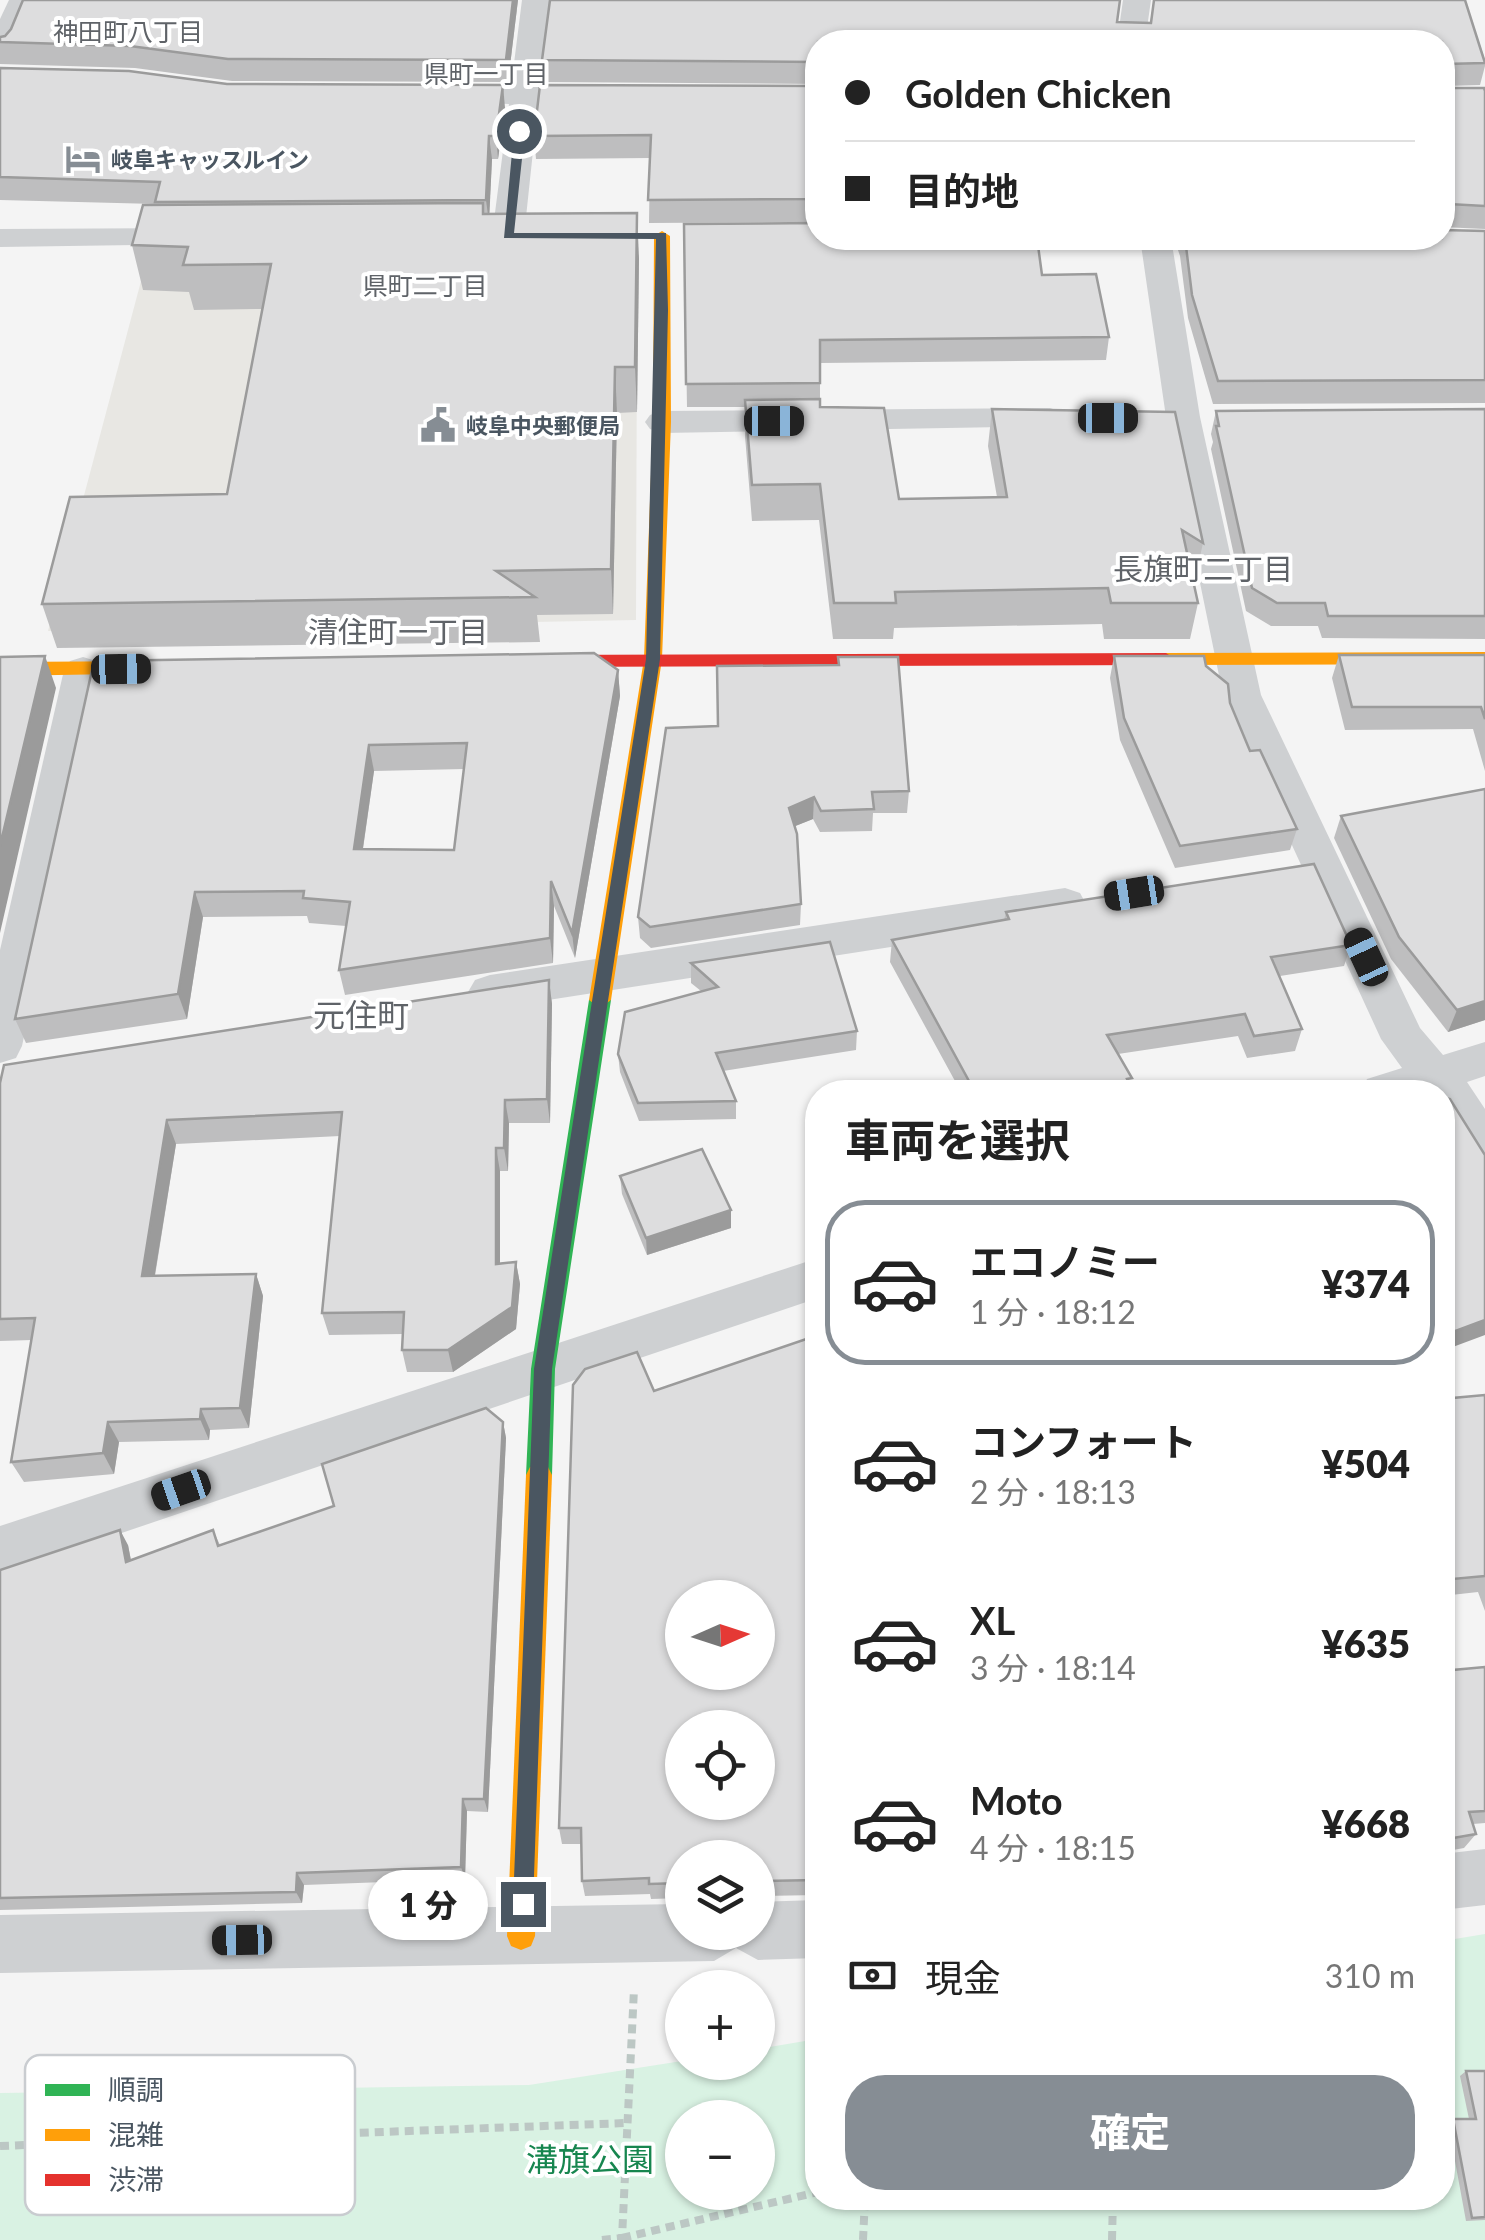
<!DOCTYPE html>
<html lang="ja">
<head>
<meta charset="utf-8">
<style>
	body { margin:0; font-family:Lato,"Noto Sans JP",sans-serif; background:#f6f6f6; color:#222; height:100vh; display:flex; flex-direction:column; font-size:38px; white-space:nowrap }
	* { box-sizing:border-box; margin:0 }
	p { font-size:32px; color:#767676 }
	.icon { flex:none; width:55px; height:55px; fill:none; stroke:currentColor; stroke-width:2; stroke-linecap:round; stroke-linejoin:round }
	.map { position:relative; flex:1; overflow:hidden }
	.drawer { position:absolute; left:805px; top:1080px; width:650px; height:1130px; display:flex; flex-direction:column; background:#fff; border-radius:40px; box-shadow:0 2px 8px #0004 }
	.drawer>* { flex:none }
	.guide { position:absolute; left:805px; top:30px; width:650px; height:220px; border-radius:40px; box-shadow:0 2px 8px #0004; display:grid; align-content:center; height:220px; padding:0 40px; background:#fff }
	.needle { width:65px; rotate:87deg }
	.fabs { position:absolute; left:665px; top:1580px; display:grid; gap:20px }
	.fabs a { display:grid; place-items:center; width:110px; height:110px; border-radius:50%; background:#fff; box-shadow:0 2px 8px #0004; font-size:50px }
	.end { position:absolute; width:45px; height:45px; margin:-22px; border:12px solid #4a5661; background:#fff; box-shadow:0 0 0 5px #fff }
	.from { border-radius:50% }
	.bubble { position:absolute; height:70px; border-radius:35px; background:#fff; box-shadow:0 2px 8px #0004; font-size:32px; font-weight:800; line-height:70px; text-align:center }
	.car { position:absolute; width:30px; height:60px; margin:-30px -15px; border-radius:12px; box-shadow:0 0 8px 2px #0007; background:linear-gradient(#222 24%,#8ab4d8 0 40%,#222 0 76%,#8ab4d8 0 86%,#222 0) }
	.guide b { display:flex; align-items:center; gap:35px; height:95px; font-size:38px }
	.guide b+b { border-top:2px solid #e0e0e0 }
	.guide i { width:25px; height:25px; background:#222 }
	ul { padding:0; list-style:none }
	li { display:flex; align-items:center; gap:30px; height:165px; margin:0 20px 15px; padding:0 20px; border:5px solid transparent; border-radius:40px }
	li div { flex:1 }
	li b { display:block; font-size:38px }
	li em { font-style:normal; font-weight:800 }
	li.current { border-color:#868d94 }
	li>.icon { width:90px; height:90px; stroke-width:1.5 }
	h2 { padding:0 40px; font-size:45px; line-height:120px }
	.pay { display:flex; align-items:center; gap:25px; height:110px; padding:0 40px; font-size:38px }
	.pay p { margin-inline-start:auto }
	.primary-button { display:flex; gap:20px; margin-top:auto; padding:20px 40px }
	.primary-button a { flex:1; height:115px; border-radius:40px; background:#868d94; color:#fff; font-size:40px; font-weight:800; line-height:115px; text-align:center }
	.map>svg:first-child { display:block }
</style>
</head>
<body>
<div class="map">
<svg width="1485" height="2240" viewBox="0 0 1485 2240">
	<rect width="100%" height="100%" fill="#f4f4f4"/>
	<path fill="#e8e7e3" d="M149,251L637,316L636,620L48,631Z"/>
	<path fill="#d9f2e3" fill-rule="evenodd" d="M1485,1934V2240H0V2093L529,2085L682,2061L758,2062V2049L817,2039L818,2198H1442L1443,1941ZM682,2118H758V2192H682Z"/>
	<g fill="none" stroke-linecap="round" stroke-linejoin="round">
		<g stroke="#bcc7c4" stroke-width="8" stroke-dasharray="9 6" stroke-linecap="butt">
			<path d="M0,2146L626,2123"/>
			<path d="M622,2238L818,2192"/>
			<path d="M602,2240L622,2238L634,1989"/>
			<path d="M863,2240L865,2198"/>
			<path d="M1112,2240L1113,2198"/>
		</g>
		<g fill="#ced0d2" fill-rule="evenodd">
			<path d="M9,0H37L14,49L10,55L0,58V19Z"/>
			<path d="M522,0H550L540,87L611,90L616,96L611,102L538,104L524,236L519,243H497L492,236L509,104L435,101L430,95L435,89L445,86L511,87Z"/>
			<path d="M1123,0H1151L1145,42H1117Z"/>
			<path d="M193,228L204,230L209,237L204,244L0,247V229Z"/>
			<path d="M1140,238H1171L1200,417L1261,695L1420,1028L1443,1055L1485,1042V1076L1467,1082L1485,1109V1167L1469,1161L1442,1116V1092H1361L1367,1079L1402,1068L1381,1039L1223,695L1166,417Z"/>
			<path d="M1050,408L1062,412L1067,419L1062,426L662,433L650,429L645,422L650,415L662,411Z"/>
			<path d="M83,657L96,661L102,670L22,1046L16,1058L0,1063V950L64,670L70,661Z"/>
			<path d="M1065,888L1080,893L1086,904L1080,915L1065,920L490,1009L475,1004L468,992L475,980L490,975Z"/>
			<path d="M818,1258V1298L0,1574V1526Z"/>
			<path d="M1485,1849V1905L1442,1910V1854Z"/>
			<path d="M818,1900V1958L758,1960L736,1948L714,1961L0,1973V1915L682,1904V1932H758V1902Z"/>
		</g>
		<path fill="#30b455" fill-rule="evenodd" d="M600,992L611,1000L555,1369L552,1475L548,1483L539,1486L530,1483L526,1475L531,1369L589,1000Z"/>
		<g fill="#ff9f0a" fill-rule="evenodd">
			<path d="M662,231L670,236L671,422L662,659L611,1000L600,1008L589,1000L644,659L653,422L654,236Z"/>
			<path d="M1485,652V664L1166,665L1157,659L1166,653Z"/>
			<path d="M167,661L177,668L174,673L0,676V662Z"/>
			<path d="M539,1464L548,1467L552,1475L535,1936L531,1946L521,1950L511,1946L507,1936L526,1475L530,1467Z"/>
		</g>
		<path fill="#e5322d" fill-rule="evenodd" d="M1166,653L1175,659L1166,665L528,667L519,661L528,655Z"/>
	</g>
	<g fill="#bebebf" fill-rule="evenodd">
		<path d="M23,0H518L508,82L232,81L135,68L0,64V37L5,36L11,29Z"/>
		<path d="M550,0H1120L1117,22L1150,23L1154,0H1465L1485,60V66L1480,85L1446,86L1448,88H1484L1485,91V229L1442,227V42H818V84L544,82L542,60Z"/>
		<path d="M0,68L227,84L505,108L498,159H492L489,214L639,258L637,412L617,413L613,614L537,615L540,642L57,648L42,604L227,494L262,309L194,310L189,292L143,290L132,245L156,204L0,200Z"/>
		<path d="M818,86V222L649,223L650,158L536,159L534,136Z"/>
		<path d="M684,224L1042,275L1109,337L1106,360L820,363V407L899,499L997,497L988,446L992,409L1203,543L1195,579L1192,577L1198,603L1190,639H1104L1102,624L894,628L893,639H833L819,520L752,521L745,436V407H687Z"/>
		<path d="M1485,231V403L1213,404L1188,318L1180,256L1174,238H1442Z"/>
		<path d="M1485,409V639L1322,638L1318,626H1271L1246,611L1211,449L1213,442L1211,434L1216,411Z"/>
		<path d="M1339,655H1485V771L1473,729L1345,730L1332,678Z"/>
		<path d="M1114,656L1206,666L1230,703L1250,751L1297,829L1290,850L1175,868L1120,740L1110,678Z"/>
		<path d="M838,657L909,791L907,813H873L872,831L820,832L813,819L795,826L801,904L800,925L651,948L640,938L638,917L718,726L838,665Z"/>
		<path d="M94,661L618,670L620,696L575,958L554,906L553,963L345,995L339,970L346,926L309,923L307,916L203,917L187,1019L26,1043L15,1019ZM464,769L454,850L363,849L374,771Z"/>
		<path d="M1485,789V1020L1448,1032L1391,959L1334,838L1341,816Z"/>
		<path d="M1006,912L1351,945L1344,966L1280,976L1302,1029L1295,1051L1247,1058L1238,1036L1118,1054L1133,1092H961L890,962L892,940L1004,920Z"/>
		<path d="M691,963L857,1031L856,1050L723,1071L736,1101V1119L639,1121L620,1072L618,1054L701,991L691,983Z"/>
		<path d="M549,980L552,1004L550,1123H509L508,1171H500V1263L516,1262L520,1284L516,1329L453,1372H407L402,1350L403,1334L329,1335L322,1313L340,1136L176,1144L155,1276L256,1274L263,1296L249,1428L210,1430L209,1440L119,1442L114,1474L24,1482L11,1462L32,1340L0,1341V1083Z"/>
		<path d="M620,1176L731,1228L647,1255L622,1194Z"/>
		<path d="M818,1335V1895L758,1896V1858H682V1898L651,1899L650,1894L585,1896L582,1881V1844H562L559,1828L654,1391Z"/>
		<path d="M1485,1395V1611L1478,1592L1442,1596V1399Z"/>
		<path d="M503,1422L506,1438L488,1812L467,1811L465,1879L304,1885L302,1903L0,1910V1570L128,1545L131,1560L213,1530L220,1545L334,1506Z"/>
		<path d="M1485,1667V1823L1473,1824L1476,1834L1464,1848L1442,1852V1671Z"/>
		<path d="M1466,2071H1485V2220L1466,2221L1448,2123L1453,2119H1469L1460,2076Z"/>
	</g>
	<g fill="#9b9b9b">
		<path d="M513,0H518L508,82L506,60Z"/>
		<path d="M503,85L505,108L498,159L496,136Z"/>
		<path d="M489,136L492,159L489,223L486,200Z"/>
		<path d="M637,213L639,258L637,412L635,367Z"/>
		<path d="M615,367L617,413L613,614L611,569Z"/>
		<path d="M45,656L56,688L0,933V846Z"/>
		<path d="M618,670L620,696L575,958L572,933Z"/>
		<path d="M369,745L374,771L359,875L354,849Z"/>
		<path d="M814,797L813,819L788,829L789,808Z"/>
		<path d="M551,881L554,906L553,963L550,938Z"/>
		<path d="M195,892L203,917L187,1019L178,994Z"/>
		<path d="M549,980L552,1004L550,1123L547,1099Z"/>
		<path d="M1485,1001V1020L1448,1032L1457,1010Z"/>
		<path d="M505,1100L509,1123L508,1171L504,1148Z"/>
		<path d="M167,1120L176,1144L151,1298L142,1276Z"/>
		<path d="M496,1148L500,1171V1286L496,1264Z"/>
		<path d="M731,1210V1228L647,1255L646,1238Z"/>
		<path d="M516,1262L520,1284L516,1329L453,1372L448,1350Z"/>
		<path d="M256,1274L263,1296L249,1428L240,1408Z"/>
		<path d="M1485,1320V1335L1442,1351V1336Z"/>
		<path d="M201,1409L210,1430L209,1440L200,1419Z"/>
		<path d="M108,1422L119,1442L114,1474L103,1453Z"/>
		<path d="M503,1422L506,1438L488,1812L484,1799Z"/>
		<path d="M120,1530L128,1545L134,1577L126,1562Z"/>
		<path d="M463,1799L467,1811L465,1879L461,1867Z"/>
		<path d="M297,1873L304,1885L302,1903L296,1892Z"/>
	</g>
	<g fill="#ddddde" stroke="#9b9b9b" stroke-width="2.5" fill-rule="evenodd">
		<path d="M23,0H513L506,60L228,59L130,46L0,42V37L5,36L11,29Z"/>
		<path d="M550,0H1120L1117,22L1151,23L1154,0H1465L1485,63L1445,64L1444,84L1448,88H1484L1485,91V206L1449,204L1445,211H1442V42H818V62L542,60Z"/>
		<path d="M0,68L129,71L227,84L503,85L496,136H489L486,200L155,202L160,182L0,177Z"/>
		<path d="M540,85L818,86V199L648,200L651,135L534,136Z"/>
		<path d="M483,203V214L637,213L635,367H615L611,569L496,571L535,597L42,604L70,497L227,494L271,264L183,265L188,247L132,245L143,205Z"/>
		<path d="M818,223V238H1037L1042,275L1096,274L1109,337L820,340V383L686,384L684,224Z"/>
		<path d="M1442,230L1485,231V380L1218,381L1192,295L1185,238H1442Z"/>
		<path d="M820,399V407L884,408L899,499L1007,497L992,409L1175,412L1203,543L1182,530L1198,603H1111L1108,588L895,592L896,603H834L820,484L752,485L745,400Z"/>
		<path d="M1485,409V616H1328L1325,603H1277L1252,588L1216,426H1219L1216,411Z"/>
		<path d="M594,653L618,670L572,933L551,881L550,938L339,970L350,902L303,898L304,891L195,892L178,994L15,1019L94,661ZM467,743L454,850L354,849L369,745Z"/>
		<path d="M1339,655H1485V719L1481,707H1352Z"/>
		<path d="M45,656L0,846V657Z"/>
		<path d="M1114,656H1204L1206,666L1228,684L1230,703L1250,751L1260,750L1297,829L1180,846L1124,718Z"/>
		<path d="M838,657H898L909,791L872,792L874,809L821,811L814,797L789,808L797,834L801,904L650,927L638,917L666,728L718,726L717,666L839,665Z"/>
		<path d="M1485,789V1001L1457,1010L1399,937L1341,816Z"/>
		<path d="M1314,864L1351,945L1271,957L1302,1029L1254,1036L1245,1014L1107,1035L1132,1078L1127,1079L1133,1092H975L892,940L1009,919L1006,912Z"/>
		<path d="M830,942L857,1031L716,1053L736,1101L638,1103L618,1054L625,1012L718,987L691,963Z"/>
		<path d="M549,980L547,1099L505,1100L504,1148H496V1264L516,1262L512,1307L448,1350H402L404,1312L322,1313L342,1112L167,1120L142,1276L256,1274L240,1408L201,1409L200,1419L108,1422L103,1453L11,1462L35,1318L0,1319V1083L4,1065Z"/>
		<path d="M1442,1097L1450,1099L1485,1155V1320L1442,1336Z"/>
		<path d="M702,1149L731,1210L646,1238L620,1176Z"/>
		<path d="M818,1335V1880L758,1881V1858H682V1883L649,1884V1878L582,1881L581,1828H559L573,1385L585,1369L637,1352L654,1391ZM682,1598H758V1672H682ZM682,1728H758V1802H682Z"/>
		<path d="M1485,1395V1576L1442,1580V1399Z"/>
		<path d="M486,1408L503,1422L484,1799H463L461,1867L297,1873L296,1892L0,1898V1570L120,1530L126,1562L213,1530L218,1546L334,1506L322,1464Z"/>
		<path d="M1485,1667V1811L1469,1812L1476,1834L1442,1840V1671Z"/>
		<path d="M1466,2071H1485V2217L1472,2218L1453,2119H1476Z"/>
	</g>
	<path fill="#4a5661" d="M519,128L525,131L514,233H666L668,310L660,659L552,1369L533,1904L530,1911L523,1914L516,1911L513,1904L534,1369L646,659L656,239L504,238L514,131Z"/>
	<defs>
		<symbol id="hotel-bare" viewBox="-9 -9 18 18"><path d="M-6-4.5h1.5V1H6V5H4.5V3h-9V5H-6ZM-4 0a1.8 1.8 0 1 1 3.6 0ZM.5 0V-2.5h3Q6-2.5 6 0Z" fill="#868d94" stroke="#fff" stroke-width="2.5" paint-order="stroke"/></symbol>
		<symbol id="civic-bare" viewBox="-9 -9 18 18"><path d="M-.6-6.5H3V-4.5H.6V-3L4-1V1h2V6H-6V1h2V-1L-.6-3ZM-1.2 2.5V6h2.4V2.5Z" fill="#868d94" stroke="#fff" stroke-width="2.5" paint-order="stroke"/></symbol>
	</defs>
	<g fill-rule="evenodd">
		<use href="#hotel-bare" x="58" y="134" width="50" height="50"/>
		<use href="#civic-bare" x="413" y="400" width="50" height="50"/>
	</g>
	<g text-anchor="middle" dominant-baseline="central" stroke-width="8" stroke-linejoin="round" paint-order="stroke">
		<g font-size="22" font-weight="bold" fill="#4a5661" stroke="#fff" text-anchor="start">
			<text x="111" y="159">岐阜キャッスルイン</text>
			<text x="466" y="425">岐阜中央郵便局</text>
		</g>
		<g font-size="25" fill="#5f6368" stroke="#fff">
			<text x="128" y="31">神田町八丁目</text>
			<text x="486" y="73">県町一丁目</text>
			<text x="425" y="285">県町二丁目</text>
		</g>
		<g font-size="30" fill="#5f6368" stroke="#fff">
			<text x="1203" y="568">長旗町二丁目</text>
			<text x="398" y="631">清住町一丁目</text>
		</g>
		<g font-size="32" fill="#5f6368" stroke="#fff">
			<text x="361" y="1014">元住町</text>
		</g>
		<g font-size="32" fill="#17864f" stroke="#fff">
			<text x="590" y="2158">溝旗公園</text>
		</g>
	</g>
	<rect x="25" y="2055" width="330" height="160" rx="15" fill="#fff" stroke="#c9ccd0" stroke-width="2.5"/>
	<rect x="45" y="2084" width="45" height="12" fill="#30b455"/>
	<rect x="45" y="2129" width="45" height="12" fill="#ff9f0a"/>
	<rect x="45" y="2174" width="45" height="12" fill="#e5322d"/>
	<g font-size="28" fill="#4a5661">
		<text x="108" y="2100">順調</text>
		<text x="108" y="2145">混雑</text>
		<text x="108" y="2190">渋滞</text>
	</g>
</svg>
<div class="fabs">
<a><svg class="needle" viewBox="-14 -14 28 28"><path d="M0-13l5 13h-10z" fill="#e53935"/><path d="M0 13l5-13h-10z" fill="#767676"/></svg></a>
<a><svg class="icon" aria-label="locate" viewBox="0 0 24 24"><circle cx="12" cy="12" r="6"/><path d="M12 2v4M12 18v4M2 12h4M18 12h4"/></svg></a>
<a><svg class="icon" aria-label="layers" viewBox="0 0 24 24"><path d="M12 4l9 5-9 5-9-5zM3 14l9 5 9-5"/></svg></a>
<a>+</a>
<a>−</a>
</div>
<i class="end from" style="left:519px;top:131px"></i>
<i class="end" style="left:523px;top:1904px"></i>
<div class="bubble" style="left:368px;top:1870px;width:120px">1 分</div>
<i class="car" style="left:1108px;top:418px;rotate:90deg"></i>
<i class="car" style="left:774px;top:421px;rotate:90deg"></i>
<i class="car" style="left:121px;top:669px;rotate:89deg"></i>
<i class="car" style="left:1134px;top:893px;rotate:261deg"></i>
<i class="car" style="left:1366px;top:957px;rotate:335deg"></i>
<i class="car" style="left:181px;top:1490px;rotate:251deg"></i>
<i class="car" style="left:242px;top:1940px;rotate:269deg"></i>
<div class="guide">
<b><i class="from"></i>Golden Chicken</b>
<b><i></i>目的地</b>
</div>
<section class="drawer">
<h2>車両を選択</h2>
<ul>
<li class="current"><svg class="icon" aria-label="car" viewBox="0 0 24 24"><path d="M5 17H2v-5l4-1 3-4h7l3 4 3 1v5h-3M9 17h6M6 11h13"/><circle cx="7" cy="17" r="2"/><circle cx="17" cy="17" r="2"/></svg><div><b>エコノミー</b><p>1 分 · 18:12</p></div><em>¥374</em></li>
<li><svg class="icon" aria-label="car" viewBox="0 0 24 24"><path d="M5 17H2v-5l4-1 3-4h7l3 4 3 1v5h-3M9 17h6M6 11h13"/><circle cx="7" cy="17" r="2"/><circle cx="17" cy="17" r="2"/></svg><div><b>コンフォート</b><p>2 分 · 18:13</p></div><em>¥504</em></li>
<li><svg class="icon" aria-label="car" viewBox="0 0 24 24"><path d="M5 17H2v-5l4-1 3-4h7l3 4 3 1v5h-3M9 17h6M6 11h13"/><circle cx="7" cy="17" r="2"/><circle cx="17" cy="17" r="2"/></svg><div><b>XL</b><p>3 分 · 18:14</p></div><em>¥635</em></li>
<li><svg class="icon" aria-label="car" viewBox="0 0 24 24"><path d="M5 17H2v-5l4-1 3-4h7l3 4 3 1v5h-3M9 17h6M6 11h13"/><circle cx="7" cy="17" r="2"/><circle cx="17" cy="17" r="2"/></svg><div><b>Moto</b><p>4 分 · 18:15</p></div><em>¥668</em></li>
</ul>
<div class="pay"><svg class="icon" aria-label="cash" viewBox="0 0 24 24"><path d="M3 7h18v10H3z"/><circle cx="12" cy="12" r="2"/></svg>現金<p>310 m</p></div>
<div class="primary-button"><a>確定</a></div>
</section>
</div>
</body>
</html>
